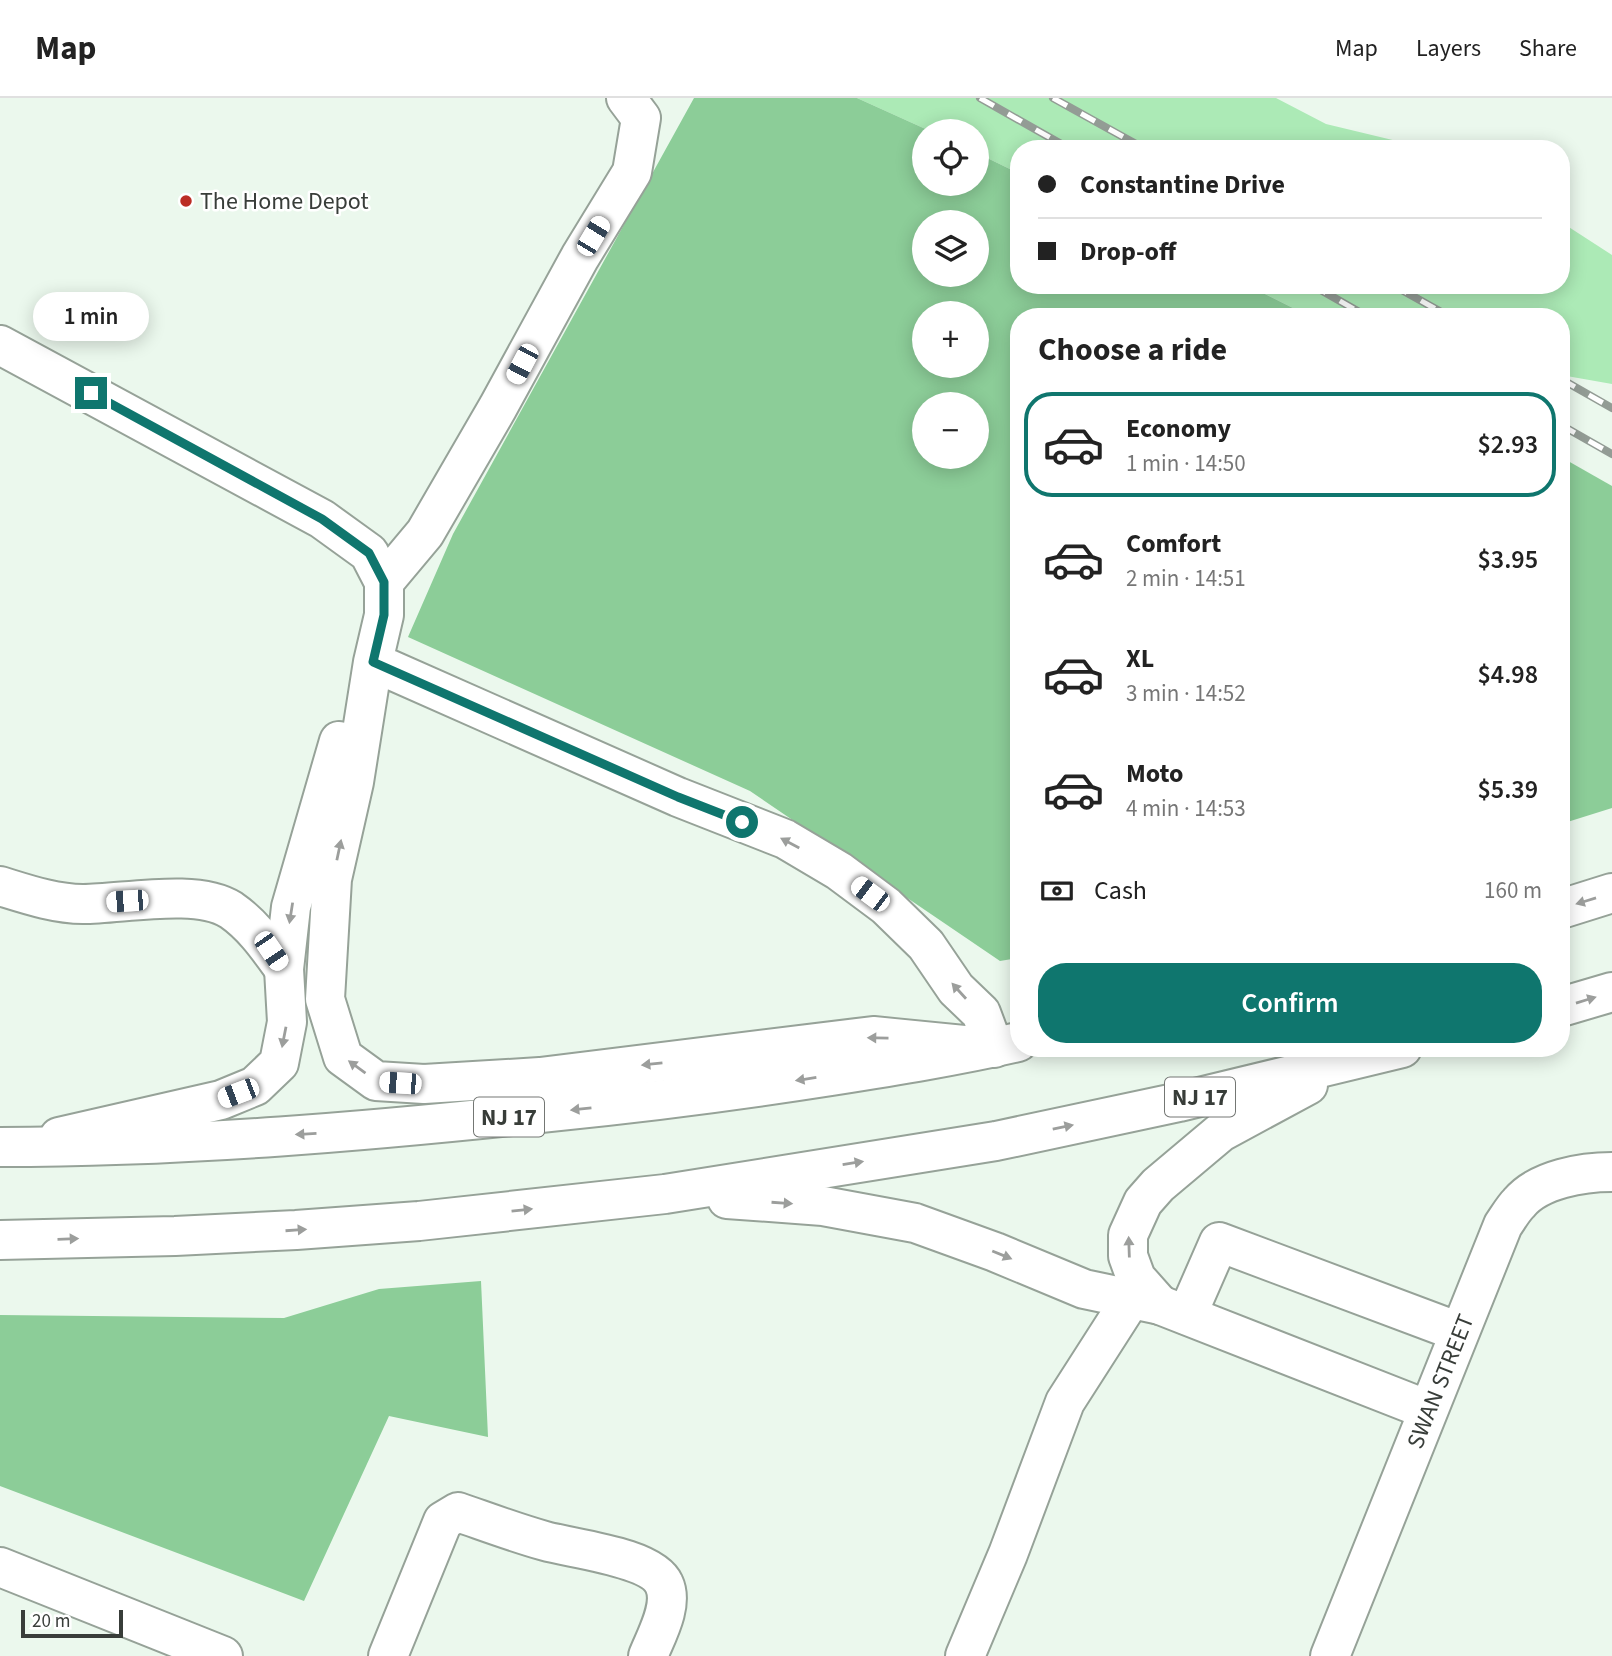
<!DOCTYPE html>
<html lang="en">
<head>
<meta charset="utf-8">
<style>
	body { margin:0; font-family:"Source Sans 3",sans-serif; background:#f2f2f2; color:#222; height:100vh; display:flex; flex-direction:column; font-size:26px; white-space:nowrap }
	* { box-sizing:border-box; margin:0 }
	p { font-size:23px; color:#767676 }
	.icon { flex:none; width:38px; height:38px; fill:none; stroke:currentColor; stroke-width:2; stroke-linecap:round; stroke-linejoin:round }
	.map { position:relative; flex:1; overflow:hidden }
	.panel { position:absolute; left:1010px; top:210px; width:560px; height:749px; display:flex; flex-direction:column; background:#fff; border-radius:28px; box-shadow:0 4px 18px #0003 }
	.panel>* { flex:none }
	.banner { position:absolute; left:1010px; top:42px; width:560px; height:154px; border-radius:28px; box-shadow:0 4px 18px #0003; display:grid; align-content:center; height:154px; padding:0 28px; background:#fff }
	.buttons { position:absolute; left:912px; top:21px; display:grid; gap:14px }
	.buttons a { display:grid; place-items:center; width:77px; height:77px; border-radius:50%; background:#fff; box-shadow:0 4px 18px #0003; font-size:35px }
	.scale { position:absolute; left:21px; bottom:18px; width:102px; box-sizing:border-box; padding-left:7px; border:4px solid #383d39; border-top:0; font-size:19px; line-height:24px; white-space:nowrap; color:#383d39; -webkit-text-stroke:5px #fff; paint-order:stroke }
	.end { position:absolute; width:32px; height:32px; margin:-16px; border:9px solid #0f766e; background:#fff; box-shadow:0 0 0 4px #fff }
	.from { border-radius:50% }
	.bubble { position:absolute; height:49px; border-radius:24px; background:#fff; box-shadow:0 4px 18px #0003; font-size:23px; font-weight:600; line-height:49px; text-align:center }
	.car { position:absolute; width:21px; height:42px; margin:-21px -10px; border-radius:9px; box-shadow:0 0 5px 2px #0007; background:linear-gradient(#fff 24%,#345 0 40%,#fff 0 76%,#345 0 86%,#fff 0) }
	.banner b { display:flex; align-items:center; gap:24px; height:66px; font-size:26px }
	.banner b+b { border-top:2px solid #e0e0e0 }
	.banner i { width:18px; height:18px; background:#222 }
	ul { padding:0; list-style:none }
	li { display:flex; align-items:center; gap:21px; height:105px; margin:0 14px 10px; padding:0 14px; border:4px solid transparent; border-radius:28px }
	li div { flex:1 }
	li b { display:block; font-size:26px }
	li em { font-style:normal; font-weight:600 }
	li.on { border-color:#0f766e }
	li>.icon { width:63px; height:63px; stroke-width:1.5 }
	h2 { padding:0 28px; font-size:32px; line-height:84px }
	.pay { display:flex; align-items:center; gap:18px; height:77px; padding:0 28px; font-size:26px }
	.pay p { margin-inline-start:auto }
	.action { display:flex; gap:14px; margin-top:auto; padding:14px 28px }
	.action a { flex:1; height:80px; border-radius:28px; background:#0f766e; color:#fff; font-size:28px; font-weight:600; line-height:80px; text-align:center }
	header { display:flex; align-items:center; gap:42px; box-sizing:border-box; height:98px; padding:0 35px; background:#fff; border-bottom:2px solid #e0e0e0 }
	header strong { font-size:33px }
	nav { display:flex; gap:38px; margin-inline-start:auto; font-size:24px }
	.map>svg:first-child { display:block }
</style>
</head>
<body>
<header>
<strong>Map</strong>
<nav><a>Map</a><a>Layers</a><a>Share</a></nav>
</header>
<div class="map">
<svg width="1612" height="1558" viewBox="0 0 1612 1558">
	<rect width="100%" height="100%" fill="#ebf8ed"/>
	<g fill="#aceab6">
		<path d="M857,0H1276L1326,26L1430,51H1018V75L977,55L976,33H930Z"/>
		<path d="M1561,124L1612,157V286L1561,277V219H1311L1247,187H1561Z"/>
	</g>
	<g fill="#8ccd98" fill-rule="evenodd">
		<path d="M694,0H857L930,33H924V86H976L977,55L1018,75V187H1247L1311,219H1018V860L1000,863L750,693L408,539L453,436ZM924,124H976V177H924ZM924,215H976V268H924ZM924,306H976V359H924Z"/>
		<path d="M1561,359L1612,388V710L1561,726Z"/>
		<path d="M481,1183L488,1339L389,1318L304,1503L0,1388V1217L284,1220L379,1191Z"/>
	</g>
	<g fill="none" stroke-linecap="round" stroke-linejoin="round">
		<defs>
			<g id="minor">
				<path d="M0,247L322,421L369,455L384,484V517L373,564L354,684L332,781L325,901L343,959L376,983L424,986L540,979L873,938L994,950L981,915L956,891L926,847L886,808L839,773L785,741L678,699L373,564"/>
				<path d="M384,484L425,435L498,309L580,159L632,74L641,20L626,0"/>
				<path d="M0,788C26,796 55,806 83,806C123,806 197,790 231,812C254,828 268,849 284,871"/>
				<path d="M59,1039L221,1002L255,988L279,965L287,924L284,871L291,809L339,643"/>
				<path d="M1187,1217L1219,1144L1459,1234"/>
				<path d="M388,1558L443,1423L458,1414C487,1424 516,1435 545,1443C574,1451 652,1459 664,1486C674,1507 656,1538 648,1558"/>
				<path d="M965,1558L1008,1456L1065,1304L1131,1201"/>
				<path id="s1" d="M1330,1558L1503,1127C1508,1120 1513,1111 1519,1105C1539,1081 1583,1074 1612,1074"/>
			</g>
			<path id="major" d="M0,1469L223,1558"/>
			<g id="highway">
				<path d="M1561,811L1612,795"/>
				<path d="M1561,909L1612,894"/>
				<path d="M0,1049C187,1049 374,1033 559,1013C650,1004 741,992 831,978C894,968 957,958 1018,944"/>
				<path d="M727,1101L823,1108L915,1125L995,1154L1084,1191L1160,1207L1428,1312"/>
				<path d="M0,1142L175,1138L296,1132L419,1123L665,1096L996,1043L1179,1004L1402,950"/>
				<path d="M1160,1207L1136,1180L1128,1158V1137L1143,1104L1158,1087L1221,1034L1308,987"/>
			</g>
		</defs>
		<use href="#minor" stroke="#96a298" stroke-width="42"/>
		<use href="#major" stroke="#96a298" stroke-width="42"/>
		<use href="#highway" stroke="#96a298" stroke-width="42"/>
		<use href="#minor" stroke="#fff" stroke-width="38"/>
		<use href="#major" stroke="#fff" stroke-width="38"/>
		<use href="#highway" stroke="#fff" stroke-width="38"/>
		<defs>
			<g id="rail">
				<path d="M980,0L1070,51"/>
				<path d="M1053,0L1145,51"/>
				<path d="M1312,187L1368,219"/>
				<path d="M1393,187L1450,219"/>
				<path d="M1561,281L1612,310"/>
				<path d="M1561,327L1612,356"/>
			</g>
		</defs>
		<use href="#rail" stroke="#939c95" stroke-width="8"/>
		<use href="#rail" stroke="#fff" stroke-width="5" stroke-dasharray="16" stroke-linecap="butt"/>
	</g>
	<defs><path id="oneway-solid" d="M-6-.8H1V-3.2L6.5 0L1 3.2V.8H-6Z" transform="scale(1.75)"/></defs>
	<g fill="#9c9e9c">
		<use href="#oneway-solid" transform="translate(790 745) rotate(-152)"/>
		<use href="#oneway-solid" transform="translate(339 752) rotate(-78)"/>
		<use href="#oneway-solid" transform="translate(1586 803) rotate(163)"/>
		<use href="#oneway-solid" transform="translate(291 815) rotate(99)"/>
		<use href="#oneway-solid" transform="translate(959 893) rotate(-132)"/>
		<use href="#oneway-solid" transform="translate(1586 902) rotate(-17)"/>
		<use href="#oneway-solid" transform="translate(284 939) rotate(101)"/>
		<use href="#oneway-solid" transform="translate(878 940) rotate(-179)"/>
		<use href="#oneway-solid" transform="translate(652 966) rotate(174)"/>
		<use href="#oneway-solid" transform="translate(357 969) rotate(-144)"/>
		<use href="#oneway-solid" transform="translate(806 981) rotate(171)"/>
		<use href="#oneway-solid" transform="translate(581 1011) rotate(174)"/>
		<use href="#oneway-solid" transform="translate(1063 1029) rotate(-12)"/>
		<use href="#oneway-solid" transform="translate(306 1036) rotate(177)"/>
		<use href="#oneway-solid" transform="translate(853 1065) rotate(-9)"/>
		<use href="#oneway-solid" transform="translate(782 1105) rotate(4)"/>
		<use href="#oneway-solid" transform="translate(522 1112) rotate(-6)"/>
		<use href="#oneway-solid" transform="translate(296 1132) rotate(-4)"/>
		<use href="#oneway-solid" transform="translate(68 1141) rotate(-2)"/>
		<use href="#oneway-solid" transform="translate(1129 1149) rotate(-92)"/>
		<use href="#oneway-solid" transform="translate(1002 1157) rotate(22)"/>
	</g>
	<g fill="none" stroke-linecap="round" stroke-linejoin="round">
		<path stroke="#0f766e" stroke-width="9" d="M91,295L322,421L369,455L384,484V517L373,564L678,699L742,724"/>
	</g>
	<circle fill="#bb2d24" stroke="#fff" stroke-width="2.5" cx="186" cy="103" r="7"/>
	<g text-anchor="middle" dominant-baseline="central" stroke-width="5" stroke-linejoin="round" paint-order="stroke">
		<g fill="#fff" stroke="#747774" stroke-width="2">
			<rect x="1165" y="979.5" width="70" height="39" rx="5"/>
			<rect x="474" y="999.5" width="70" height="39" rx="5"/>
		</g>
		<g font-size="23" font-weight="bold" fill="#383d39">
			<text x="1200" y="999">NJ 17</text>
			<text x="509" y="1019">NJ 17</text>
		</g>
		<g font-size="24" fill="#383d39" stroke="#fff" text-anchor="start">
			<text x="200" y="103">The Home Depot</text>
		</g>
		<g font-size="24" fill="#383d39" stroke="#fff">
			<text stroke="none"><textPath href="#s1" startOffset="296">SWAN STREET</textPath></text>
		</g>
	</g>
</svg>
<div class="buttons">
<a><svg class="icon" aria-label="locate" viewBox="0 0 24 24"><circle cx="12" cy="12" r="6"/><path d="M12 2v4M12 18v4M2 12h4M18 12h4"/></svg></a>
<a><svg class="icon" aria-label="layers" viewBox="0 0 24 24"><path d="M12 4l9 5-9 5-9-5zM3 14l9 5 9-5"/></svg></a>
<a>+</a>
<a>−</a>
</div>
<div class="scale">20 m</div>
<i class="end from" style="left:742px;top:724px"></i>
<i class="end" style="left:91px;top:295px"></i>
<div class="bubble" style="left:33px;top:194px;width:116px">1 min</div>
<i class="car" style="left:593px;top:138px;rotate:31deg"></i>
<i class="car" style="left:522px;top:266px;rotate:208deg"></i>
<i class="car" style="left:870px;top:796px;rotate:307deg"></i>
<i class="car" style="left:127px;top:803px;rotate:266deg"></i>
<i class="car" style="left:271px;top:853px;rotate:146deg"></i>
<i class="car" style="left:400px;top:985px;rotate:274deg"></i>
<i class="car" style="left:238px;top:995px;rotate:249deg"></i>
<div class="banner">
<b><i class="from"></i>Constantine Drive</b>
<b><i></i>Drop-off</b>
</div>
<section class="panel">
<h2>Choose a ride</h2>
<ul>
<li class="on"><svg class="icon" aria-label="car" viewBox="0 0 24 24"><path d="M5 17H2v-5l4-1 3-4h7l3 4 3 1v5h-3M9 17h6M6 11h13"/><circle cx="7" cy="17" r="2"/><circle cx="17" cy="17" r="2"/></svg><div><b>Economy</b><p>1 min · 14:50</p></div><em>$2.93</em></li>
<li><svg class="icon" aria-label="car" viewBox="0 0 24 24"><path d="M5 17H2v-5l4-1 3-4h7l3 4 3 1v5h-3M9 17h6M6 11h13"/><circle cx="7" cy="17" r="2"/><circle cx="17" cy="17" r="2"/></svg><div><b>Comfort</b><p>2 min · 14:51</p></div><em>$3.95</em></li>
<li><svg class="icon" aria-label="car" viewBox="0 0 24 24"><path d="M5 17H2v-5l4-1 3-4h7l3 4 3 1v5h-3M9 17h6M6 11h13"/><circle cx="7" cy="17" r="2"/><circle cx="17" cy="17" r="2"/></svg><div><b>XL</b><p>3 min · 14:52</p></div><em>$4.98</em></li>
<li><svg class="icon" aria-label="car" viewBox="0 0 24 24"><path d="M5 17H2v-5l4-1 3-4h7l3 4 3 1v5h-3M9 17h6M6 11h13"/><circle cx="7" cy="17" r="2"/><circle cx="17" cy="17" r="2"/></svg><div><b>Moto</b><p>4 min · 14:53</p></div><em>$5.39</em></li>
</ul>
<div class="pay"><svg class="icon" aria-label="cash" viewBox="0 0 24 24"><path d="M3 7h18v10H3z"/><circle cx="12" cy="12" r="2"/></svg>Cash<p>160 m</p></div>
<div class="action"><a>Confirm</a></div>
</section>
</div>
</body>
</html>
